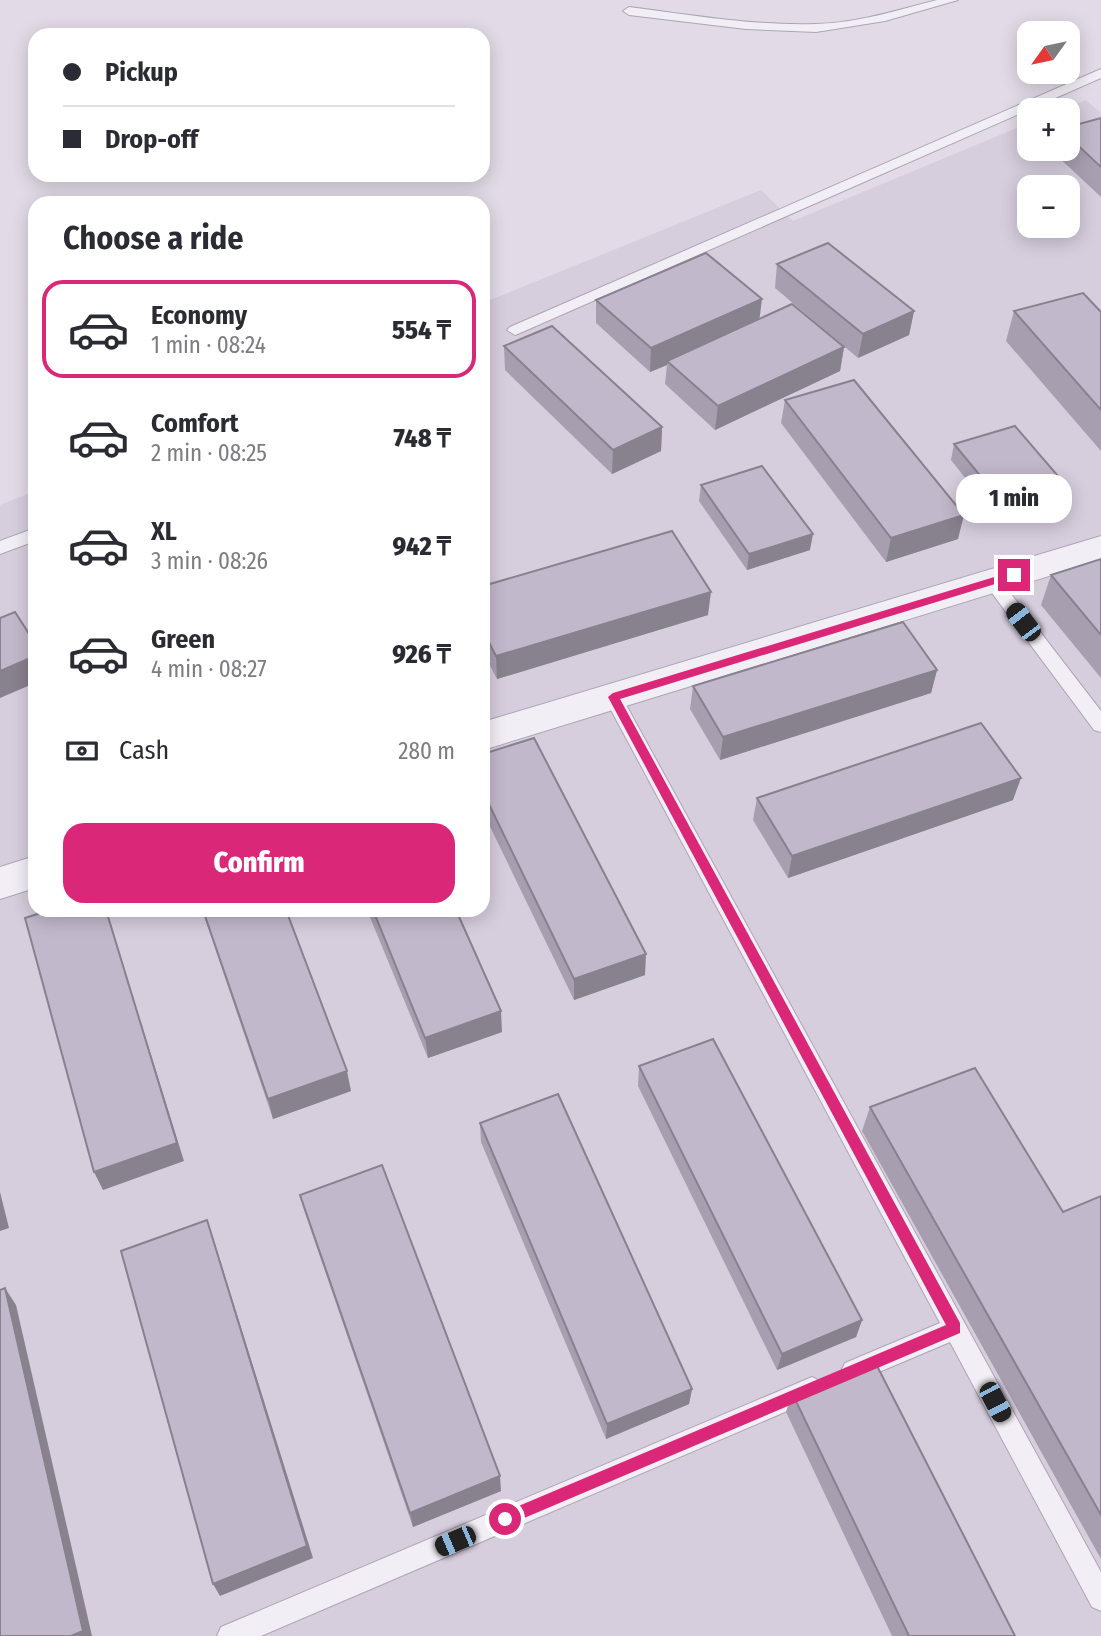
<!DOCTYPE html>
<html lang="en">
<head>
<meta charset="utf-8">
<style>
	body { margin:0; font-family:"Fira Sans Condensed",sans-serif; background:#f2f2f3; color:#2b2b33; height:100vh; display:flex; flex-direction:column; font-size:26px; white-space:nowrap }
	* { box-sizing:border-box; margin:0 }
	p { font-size:23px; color:#7c7c81 }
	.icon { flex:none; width:38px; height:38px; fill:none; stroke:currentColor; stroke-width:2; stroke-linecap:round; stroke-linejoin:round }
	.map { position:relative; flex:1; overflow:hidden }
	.panel { position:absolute; left:28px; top:196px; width:462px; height:721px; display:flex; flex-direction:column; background:#fff; border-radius:21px; box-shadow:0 4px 18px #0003 }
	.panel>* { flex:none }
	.top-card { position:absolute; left:28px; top:28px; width:462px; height:154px; border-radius:21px; box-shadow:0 4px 18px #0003; display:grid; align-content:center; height:154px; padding:0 35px; background:#fff }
	.needle { width:46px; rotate:237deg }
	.fabs { position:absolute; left:1017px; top:21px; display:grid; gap:14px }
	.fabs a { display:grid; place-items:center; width:63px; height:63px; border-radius:14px; background:#fff; box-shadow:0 4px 18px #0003; font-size:35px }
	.end { position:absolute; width:32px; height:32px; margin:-16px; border:9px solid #db2777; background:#fff; box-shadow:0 0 0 4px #fff }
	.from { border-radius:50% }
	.bubble { position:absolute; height:49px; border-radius:21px; background:#fff; box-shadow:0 4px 18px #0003; font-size:23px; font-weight:800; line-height:49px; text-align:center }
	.car { position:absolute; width:21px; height:42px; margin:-21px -10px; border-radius:9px; box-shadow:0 0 5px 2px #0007; background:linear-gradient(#222 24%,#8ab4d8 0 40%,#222 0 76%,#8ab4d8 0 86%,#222 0) }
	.top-card b { display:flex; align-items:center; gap:24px; height:66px; font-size:26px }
	.top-card b+b { border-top:2px solid #e1e1e2 }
	.top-card i { width:18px; height:18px; background:#2b2b33 }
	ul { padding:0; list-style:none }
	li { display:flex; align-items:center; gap:21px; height:98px; margin:0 14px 10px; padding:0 21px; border:4px solid transparent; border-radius:21px }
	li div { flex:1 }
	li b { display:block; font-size:26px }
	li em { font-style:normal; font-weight:800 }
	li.on { border-color:#db2777 }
	li>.icon { width:63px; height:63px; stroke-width:1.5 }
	h2 { padding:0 35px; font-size:32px; line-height:84px }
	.pay { display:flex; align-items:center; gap:18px; height:77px; padding:0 35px; font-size:26px }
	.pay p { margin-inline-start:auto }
	.primary-button { display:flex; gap:14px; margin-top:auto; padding:14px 35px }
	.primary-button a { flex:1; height:80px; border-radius:21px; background:#db2777; color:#fff; font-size:28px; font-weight:800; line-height:80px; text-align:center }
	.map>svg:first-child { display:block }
</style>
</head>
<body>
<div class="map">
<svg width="1101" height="1636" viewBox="0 0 1101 1636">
	<rect width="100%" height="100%" fill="#e2dbe7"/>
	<path fill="#d6cddd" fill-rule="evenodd" d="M1086,100L1101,113V1636H0V505L35,491V910H483V303L761,190L793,221L1029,123V149H1068V110H1061ZM1029,187H1068V226H1029Z"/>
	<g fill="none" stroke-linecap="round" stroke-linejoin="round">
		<defs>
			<g id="lane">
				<path d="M937,0H958L885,21L816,32L746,29L629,15L623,11L629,7C691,15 754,26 816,24C858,23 898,10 937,0Z"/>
				<path d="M1101,69V78L520,333L515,335L507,330L510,327Z"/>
				<path d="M35,528V541L0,554V541Z"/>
				<path d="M992,575L998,577L1101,711V732L1094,730L986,585L983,581Z"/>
				<path d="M613,690L619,692L1101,1572V1611L1092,1607L950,1342L853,1383L845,1379L841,1371L845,1363L940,1323L604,697L607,692Z"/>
				<path d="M812,1377L820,1381L824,1389L820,1397L261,1636H217L221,1627Z"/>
			</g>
			<g id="street">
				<path d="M1101,536V560L483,750V722Z"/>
				<path d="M35,856V888L0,899V867Z"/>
			</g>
		</defs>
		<use href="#lane" stroke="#aea4b5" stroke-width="2"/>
		<use href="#street" stroke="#aea4b5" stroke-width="2"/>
		<use href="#lane" fill="#f2eef5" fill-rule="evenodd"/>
		<use href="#street" fill="#f2eef5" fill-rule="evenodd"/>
	</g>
	<g fill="#a79eaf">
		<path d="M1101,118V197L1054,153L1055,149H1068V127Z"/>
		<path d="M777,264L914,311L909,335L858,358L775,288Z"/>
		<path d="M596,300L760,319L844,347L840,371L715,430L665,384L667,365L650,372L596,323Z"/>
		<path d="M1014,311L1101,312V451L1006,341Z"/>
		<path d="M504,346L662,427L661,451L612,474L505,370Z"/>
		<path d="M785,400L958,539L886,562L781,423Z"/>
		<path d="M954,444L1059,500L997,518L951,460Z"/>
		<path d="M701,485L810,550L747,570L699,501Z"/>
		<path d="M1101,559V678L1041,605L1051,575Z"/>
		<path d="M483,586L708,615L497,679L483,652Z"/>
		<path d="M937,670L931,693L720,760L690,709L693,686Z"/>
		<path d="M483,754L645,975L574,1000L483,812Z"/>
		<path d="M757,798L1013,800L788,878L753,820Z"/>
		<path d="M202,910H286L351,1091L273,1119Z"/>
		<path d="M367,910H456L502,1032L428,1058Z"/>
		<path d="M639,1066L862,1320L856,1337L777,1370L638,1086Z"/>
		<path d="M870,1107L1063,1212L1101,1196V1559L862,1131Z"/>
		<path d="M480,1123L692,1389L689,1404L606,1439L481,1142Z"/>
		<path d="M300,1195L501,1491L413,1527L305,1213Z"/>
		<path d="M792,1393L1015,1636H892L786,1412Z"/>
	</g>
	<g fill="#88818e">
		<path d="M762,299L759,323L667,361V365L650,372L651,348Z"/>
		<path d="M914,311L909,335L858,358L863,334Z"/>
		<path d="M844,347L840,371L715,430L718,406Z"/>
		<path d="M662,427L661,451L612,474L613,450Z"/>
		<path d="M1064,483L1059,500L997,518L1002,502Z"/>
		<path d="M964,515L958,539L886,562L891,538Z"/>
		<path d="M813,534L810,550L747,570L749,554Z"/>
		<path d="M711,592L708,615L497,679L496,656Z"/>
		<path d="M35,656V683L0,698V671Z"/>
		<path d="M937,670L931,693L720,760L723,737Z"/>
		<path d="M1021,778L1013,800L788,878L792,856Z"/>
		<path d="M106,910L184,1161L103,1190L94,1172Z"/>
		<path d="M646,954L645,975L574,1000V979Z"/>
		<path d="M501,1011L502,1032L428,1058L425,1038Z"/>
		<path d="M347,1071L351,1091L273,1119L268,1099Z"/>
		<path d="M0,1192L9,1228L0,1231Z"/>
		<path d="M207,1220L213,1238L313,1558L220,1596L213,1584Z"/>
		<path d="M5,1288L16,1305L92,1636H71Z"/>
		<path d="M862,1320L856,1337L777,1370L782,1354Z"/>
		<path d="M692,1389L689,1404L606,1439L607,1424Z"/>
		<path d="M500,1476L501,1491L413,1527L410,1513Z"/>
	</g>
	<g fill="#c2b8cb" stroke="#88818e" stroke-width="2">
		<path d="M1101,118V167L1068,136V127Z"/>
		<path d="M828,243L914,311L863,334L777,264Z"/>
		<path d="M706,253L762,299L651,348L596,300Z"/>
		<path d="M1083,293L1101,312V410L1014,311Z"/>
		<path d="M792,304L844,347L718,406L667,361Z"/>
		<path d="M552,326L662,427L613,450L504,346Z"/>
		<path d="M854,380L964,515L891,538L785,400Z"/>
		<path d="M1015,426L1064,483L1002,502L954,444Z"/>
		<path d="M762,466L813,534L749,554L701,485Z"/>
		<path d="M672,531L711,592L496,656L483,631V586Z"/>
		<path d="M1101,559V635L1051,575Z"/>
		<path d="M15,612L35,643V656L0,671V618Z"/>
		<path d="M903,622L937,670L723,737L693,686Z"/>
		<path d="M981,723L1021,778L792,856L757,798Z"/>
		<path d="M534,738L646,954L574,979L483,792V754Z"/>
		<path d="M50,910H106L177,1143L94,1172L25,918Z"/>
		<path d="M203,910H286L347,1071L268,1099Z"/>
		<path d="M373,910H456L501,1011L425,1038Z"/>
		<path d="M713,1039L862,1320L782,1354L639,1066Z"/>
		<path d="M975,1068L1063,1212L1101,1196V1515L870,1107Z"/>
		<path d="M558,1094L692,1389L607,1424L480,1123Z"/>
		<path d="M382,1165L500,1476L410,1513L300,1195Z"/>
		<path d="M207,1220L307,1546L213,1584L121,1251Z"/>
		<path d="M5,1288L83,1631L71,1636H0V1290Z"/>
		<path d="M874,1360L1015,1636H909L792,1393Z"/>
	</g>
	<path fill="#db2777" d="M1014,571L1019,575L1018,577L620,699L960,1323V1333L510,1524L505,1527L500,1524L498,1519L500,1514L946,1325L608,697L613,693Z"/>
</svg>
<div class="fabs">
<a><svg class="needle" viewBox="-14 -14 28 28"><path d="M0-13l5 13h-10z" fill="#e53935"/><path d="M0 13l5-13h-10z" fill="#7c7c81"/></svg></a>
<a>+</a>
<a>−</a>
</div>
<i class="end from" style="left:505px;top:1519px"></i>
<i class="end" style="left:1014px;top:575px"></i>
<div class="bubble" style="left:956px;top:474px;width:116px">1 min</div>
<i class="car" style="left:1023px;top:622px;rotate:323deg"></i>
<i class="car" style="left:995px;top:1402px;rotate:152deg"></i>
<i class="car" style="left:455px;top:1541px;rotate:247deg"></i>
<div class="top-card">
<b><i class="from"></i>Pickup</b>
<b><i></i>Drop-off</b>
</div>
<section class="panel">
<h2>Choose a ride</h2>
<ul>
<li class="on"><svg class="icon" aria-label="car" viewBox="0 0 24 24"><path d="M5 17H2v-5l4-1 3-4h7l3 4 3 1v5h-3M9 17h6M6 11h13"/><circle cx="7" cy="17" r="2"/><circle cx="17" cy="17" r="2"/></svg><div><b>Economy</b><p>1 min · 08:24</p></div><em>554 ₸</em></li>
<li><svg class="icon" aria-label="car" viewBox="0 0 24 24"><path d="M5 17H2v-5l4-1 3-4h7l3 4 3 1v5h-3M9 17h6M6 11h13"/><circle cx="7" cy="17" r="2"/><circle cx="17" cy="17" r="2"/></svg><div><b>Comfort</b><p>2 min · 08:25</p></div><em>748 ₸</em></li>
<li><svg class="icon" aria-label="car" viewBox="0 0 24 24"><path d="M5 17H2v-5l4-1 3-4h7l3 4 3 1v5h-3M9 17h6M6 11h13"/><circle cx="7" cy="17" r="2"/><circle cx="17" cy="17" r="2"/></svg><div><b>XL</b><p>3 min · 08:26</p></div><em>942 ₸</em></li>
<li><svg class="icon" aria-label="car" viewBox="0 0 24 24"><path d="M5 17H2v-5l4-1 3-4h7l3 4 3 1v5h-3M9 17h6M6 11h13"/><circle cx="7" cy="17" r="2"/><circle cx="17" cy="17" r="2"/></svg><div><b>Green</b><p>4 min · 08:27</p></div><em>926 ₸</em></li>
</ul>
<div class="pay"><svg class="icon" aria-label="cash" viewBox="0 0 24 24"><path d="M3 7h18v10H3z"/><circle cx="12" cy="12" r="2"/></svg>Cash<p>280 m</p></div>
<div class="primary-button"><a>Confirm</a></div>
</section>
</div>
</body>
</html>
